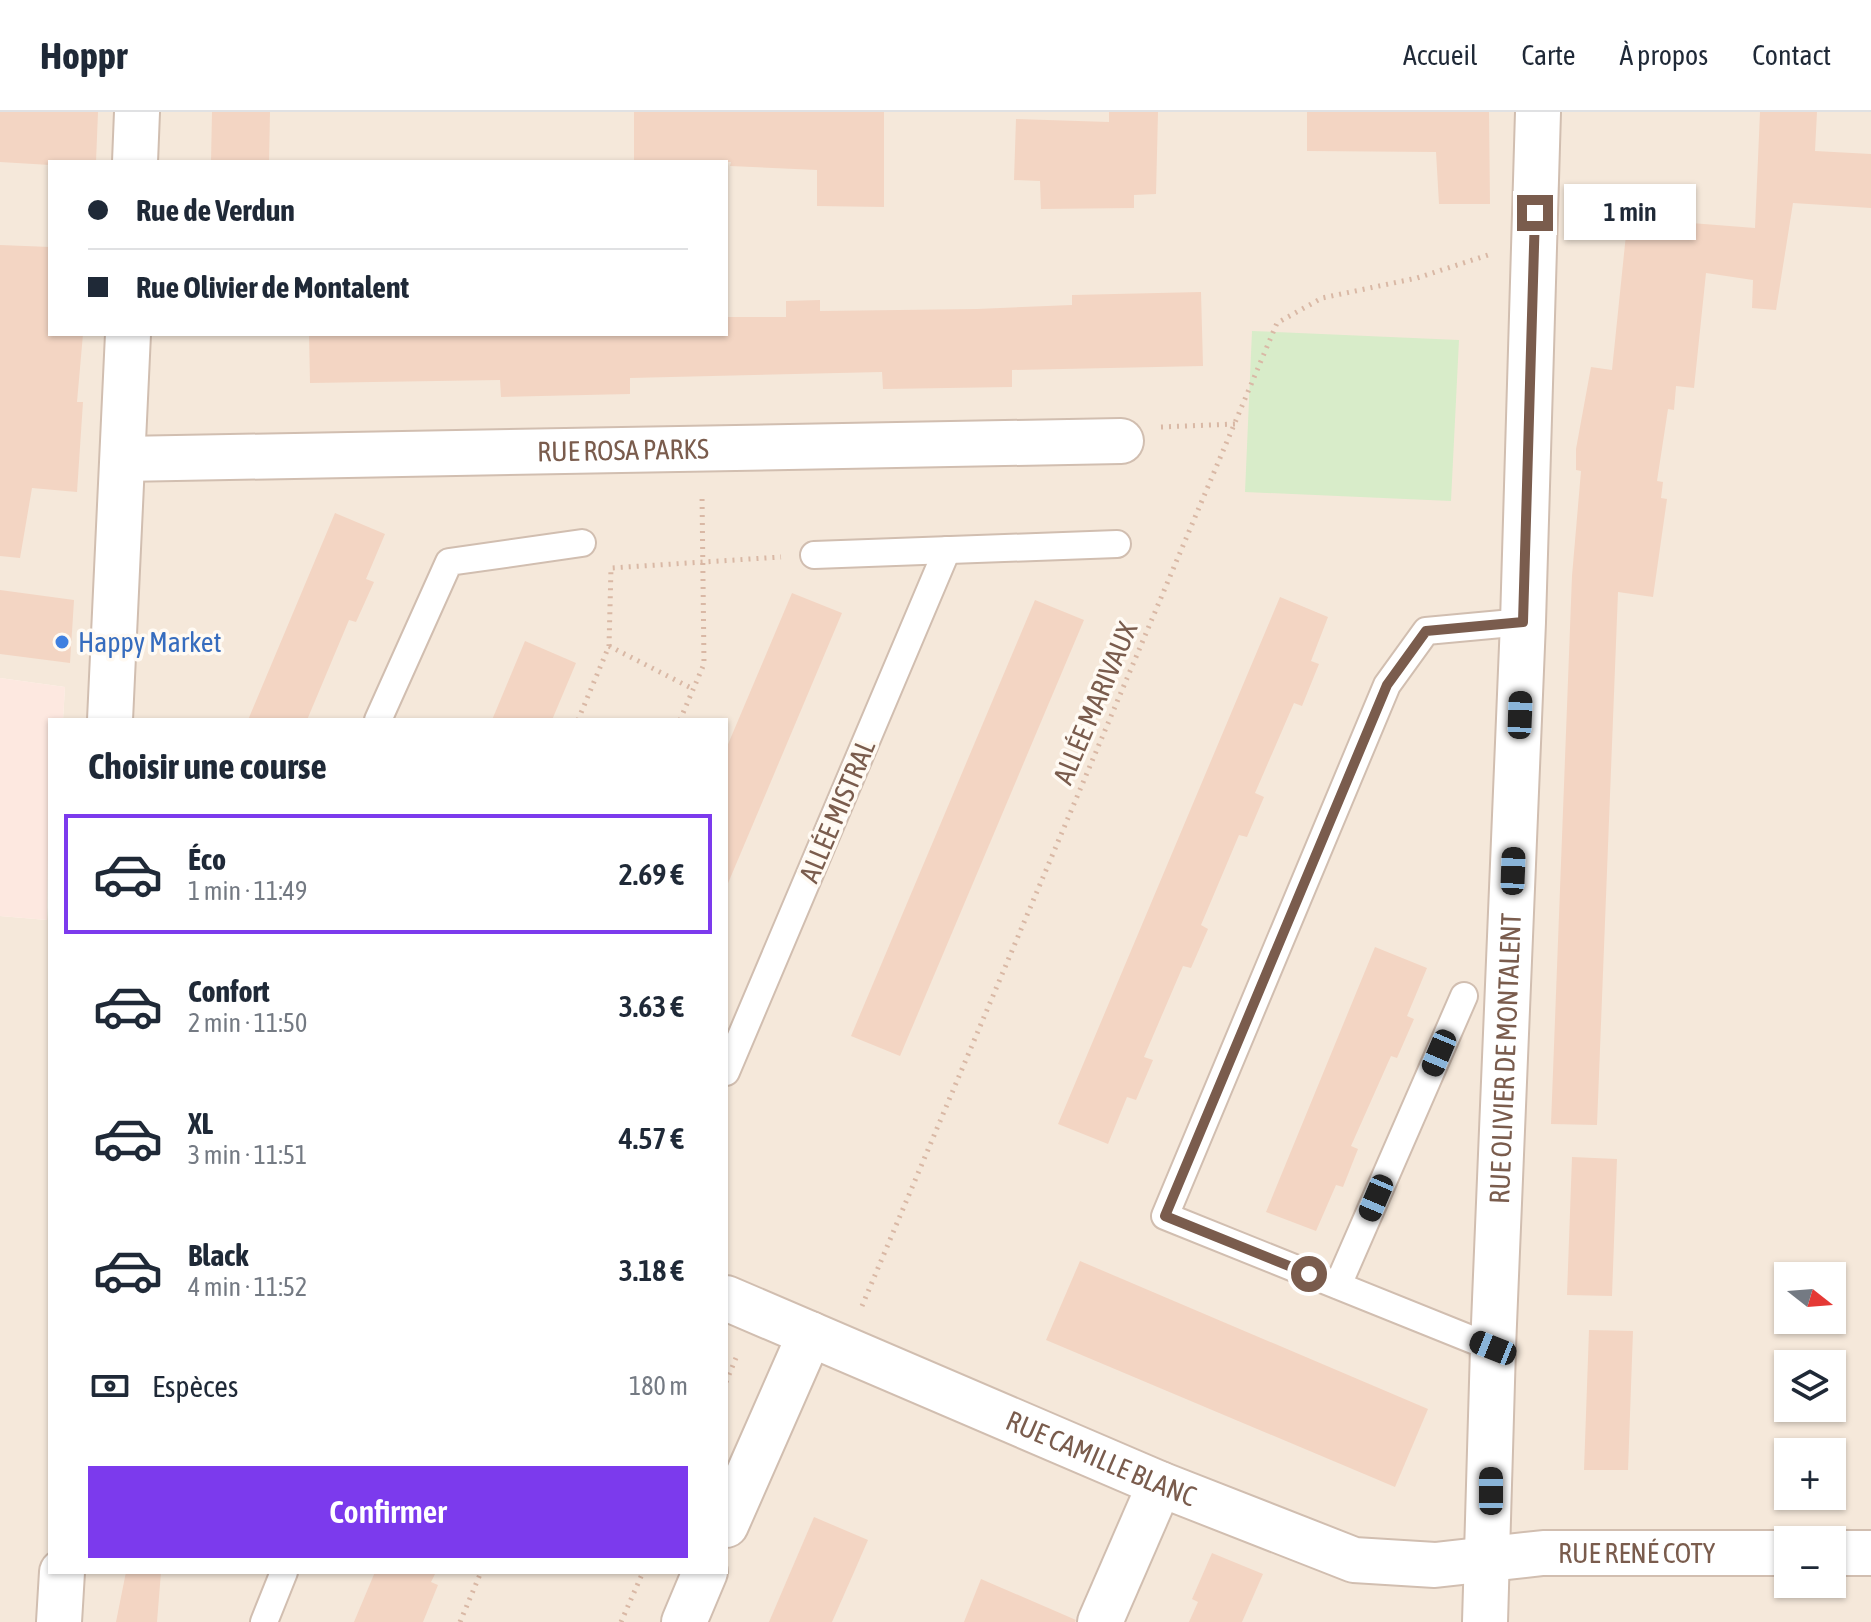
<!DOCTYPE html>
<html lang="fr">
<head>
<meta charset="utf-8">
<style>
	body { margin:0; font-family:"Asap Condensed",sans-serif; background:#f2f2f3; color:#1f2937; height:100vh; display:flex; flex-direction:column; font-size:30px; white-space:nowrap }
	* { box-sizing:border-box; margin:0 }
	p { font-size:26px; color:#747a83 }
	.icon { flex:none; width:44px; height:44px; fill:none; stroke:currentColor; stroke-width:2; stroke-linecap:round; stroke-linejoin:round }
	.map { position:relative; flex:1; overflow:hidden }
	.sheet { position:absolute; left:48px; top:606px; width:680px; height:856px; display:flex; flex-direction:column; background:#fff; border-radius:0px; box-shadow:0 2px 6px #0004 }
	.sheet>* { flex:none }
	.top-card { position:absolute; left:48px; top:48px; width:680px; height:176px; border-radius:0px; box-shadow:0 2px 6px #0004; display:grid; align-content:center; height:176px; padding:0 40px; background:#fff }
	.needle { width:52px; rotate:107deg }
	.buttons { position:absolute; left:1774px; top:1150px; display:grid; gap:16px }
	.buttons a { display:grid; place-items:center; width:72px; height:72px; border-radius:0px; background:#fff; box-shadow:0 2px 6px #0004; font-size:40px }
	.end { position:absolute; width:36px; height:36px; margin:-18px; border:10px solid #7a5c4d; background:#fff; box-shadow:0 0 0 4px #fff }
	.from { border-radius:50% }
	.bubble { position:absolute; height:56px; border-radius:0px; background:#fff; box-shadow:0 2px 6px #0004; font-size:26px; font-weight:600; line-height:56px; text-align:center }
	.car { position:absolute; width:24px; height:48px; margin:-24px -12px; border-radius:10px; box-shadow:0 0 6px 2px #0007; background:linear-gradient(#222 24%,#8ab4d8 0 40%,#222 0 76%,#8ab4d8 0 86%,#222 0) }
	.top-card b { display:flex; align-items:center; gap:28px; height:76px; font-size:30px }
	.top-card b+b { border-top:2px solid #e0e1e3 }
	.top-card i { width:20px; height:20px; background:#1f2937 }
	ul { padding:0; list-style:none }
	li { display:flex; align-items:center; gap:24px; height:120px; margin:0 16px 12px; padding:0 24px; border:4px solid transparent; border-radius:0px }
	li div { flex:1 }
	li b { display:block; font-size:30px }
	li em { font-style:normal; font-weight:600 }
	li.on { border-color:#7c3aed }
	li>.icon { width:72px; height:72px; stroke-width:1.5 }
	h2 { padding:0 40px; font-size:36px; line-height:96px }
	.pay { display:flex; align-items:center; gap:20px; height:88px; padding:0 40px; font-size:30px }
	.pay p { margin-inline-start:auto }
	.primary-button { display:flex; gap:16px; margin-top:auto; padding:16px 40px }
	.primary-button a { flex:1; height:92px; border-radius:0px; background:#7c3aed; color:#fff; font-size:32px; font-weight:600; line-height:92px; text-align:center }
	header { display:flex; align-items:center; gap:48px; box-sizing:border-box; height:112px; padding:0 40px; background:#fff; border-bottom:2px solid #e0e1e3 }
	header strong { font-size:38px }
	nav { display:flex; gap:44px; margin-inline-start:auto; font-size:28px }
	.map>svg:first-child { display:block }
</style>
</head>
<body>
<header>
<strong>Hoppr</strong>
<nav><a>Accueil</a><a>Carte</a><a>À propos</a><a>Contact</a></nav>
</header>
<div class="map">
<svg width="1871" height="1510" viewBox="0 0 1871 1510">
	<rect width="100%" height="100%" fill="#fdf6ec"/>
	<path fill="#f5e8da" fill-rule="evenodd" d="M0,0H1871V1510H0V804L47,808L50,769V1460H726V608H63L65,575L0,566ZM50,50H726V222H50ZM1788,1164H1832V1208H1788ZM1788,1252H1832V1296H1788ZM1788,1340H1832V1384H1788ZM1788,1428H1832V1472H1788Z"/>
	<path fill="#fde8e0" d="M0,566L65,575L63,608H50L47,808L0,804Z"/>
	<path fill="#d8ecc9" d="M1252,219L1459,228L1451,389L1245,380Z"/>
	<g fill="#f3d5c3">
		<path d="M0,0H98L96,50H50V53L0,50Z"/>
		<path d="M212,0H270L269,50H211Z"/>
		<path d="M634,0H884V95L817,94V58L730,54L731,50H634Z"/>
		<path d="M1109,0H1158L1156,82L1134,83V96L1041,97L1040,69L1014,68L1016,7L1109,10Z"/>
		<path d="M1307,0H1489L1490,92H1439L1436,40L1307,39Z"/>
		<path d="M1760,0H1817L1815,39L1871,42V96L1793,91L1776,198L1752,196L1753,168L1706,161L1694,276L1676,274L1674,298L1668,297L1657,369L1663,370L1661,386L1667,387L1653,485L1618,480L1597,1013L1551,1012L1572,464L1581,359L1576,358V337L1591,255L1612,258L1627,113L1690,117L1691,111L1755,116Z"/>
		<path d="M0,133L50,135V222H83L77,290H83L77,380L32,376L20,446L0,444Z"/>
		<path d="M1201,180L1203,254L1012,258V275L883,277L882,260L630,266V282L501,285L500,268L310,271L309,222H726V205H786V189L820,188V199L977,197L1072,193V183Z"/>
		<path d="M335,401L385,422L366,467L374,470L356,510L349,508L307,608H248Z"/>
		<path d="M0,478L74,488L70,551L0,542Z"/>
		<path d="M792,481L842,501L726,776V637Z"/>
		<path d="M1280,485L1328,505L1311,549L1319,552L1302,594L1294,591L1255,681L1264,685L1247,725L1239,723L1201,813L1208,817L1191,856L1183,854L1144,945L1153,948L1136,988L1127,985L1108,1032L1058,1012Z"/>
		<path d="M1035,488L1084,508L900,944L851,924Z"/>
		<path d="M525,529L576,551L552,608H492Z"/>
		<path d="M1375,835L1427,856L1407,904L1414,907L1397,946L1391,944L1351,1034L1358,1037L1343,1075L1336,1073L1316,1119L1266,1100Z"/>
		<path d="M1572,1045L1617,1047L1612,1184L1567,1183Z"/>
		<path d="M1080,1149L1428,1297L1395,1375L1046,1228Z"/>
		<path d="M1589,1218L1633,1219L1628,1358H1584Z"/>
		<path d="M814,1405L868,1428L851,1467L832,1510H769Z"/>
		<path d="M1212,1441L1263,1462L1242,1510H1189L1198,1490L1192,1487Z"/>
		<path d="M126,1460H161L157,1510H116Z"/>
		<path d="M375,1460H436L431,1470L438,1473L423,1510H354Z"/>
		<path d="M981,1467L1076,1508L1075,1510H964Z"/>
	</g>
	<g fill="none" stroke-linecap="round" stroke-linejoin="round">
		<defs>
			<g id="service">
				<path d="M814,443L1117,432"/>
				<path d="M378,608L449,450L582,431"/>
				<path d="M726,960L947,438"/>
				<path d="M1338,1173L1464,884"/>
				<path d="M1493,1236L1165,1104L1387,573L1426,519L1523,510"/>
				<path d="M264,1510L284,1460"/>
			</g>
			<g id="minor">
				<path id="s1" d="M123,347L1121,329"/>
				<path id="s2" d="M726,1186L1160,1372L1354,1448L1435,1453L1543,1441H1788"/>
				<path d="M726,1413L810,1222"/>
				<path d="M1832,1441H1871"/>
				<path d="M684,1510L705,1460"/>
				<path d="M1100,1510L1160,1372"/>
				<path id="s3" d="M1485,1510L1493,1236L1523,510L1538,0"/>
			</g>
			<g id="tertiary">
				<path d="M135,50L137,0"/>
				<path d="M110,608L128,222"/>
				<path d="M59,1510L62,1460"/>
			</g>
		</defs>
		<use href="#service" stroke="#d1beb0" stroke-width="30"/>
		<use href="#minor" stroke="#d1beb0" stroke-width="48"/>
		<use href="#tertiary" stroke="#d1beb0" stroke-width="48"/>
		<g stroke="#d9b8a5" stroke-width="5" stroke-dasharray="2 6" stroke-linecap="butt">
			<path d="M1161,315L1235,312"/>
			<path d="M609,534L693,577"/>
			<path d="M578,608L609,534L611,456L781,445"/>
			<path d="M680,608L704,552L702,382"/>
			<path d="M862,1194L1277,211L1322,186L1417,166L1488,143"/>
			<path d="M726,1270L738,1241"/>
			<path d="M460,1510L481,1460"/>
			<path d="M621,1510L643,1460"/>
		</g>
		<use href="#service" stroke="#fff" stroke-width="26"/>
		<use href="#minor" stroke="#fff" stroke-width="44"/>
		<use href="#tertiary" stroke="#fff" stroke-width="44"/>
	</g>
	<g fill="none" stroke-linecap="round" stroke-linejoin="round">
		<path stroke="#7a5c4d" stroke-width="10" d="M1309,1162L1165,1104L1387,573L1426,519L1523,510L1535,101"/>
	</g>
	<circle fill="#3f7fe0" stroke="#fffaf3" stroke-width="3" cx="62" cy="530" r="8"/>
	<g text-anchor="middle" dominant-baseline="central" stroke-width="7" stroke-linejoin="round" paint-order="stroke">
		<g font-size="28" fill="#7a5c4d" stroke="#fffaf3">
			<text stroke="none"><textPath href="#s1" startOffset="500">RUE ROSA PARKS</textPath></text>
			<text transform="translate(1095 591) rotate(-67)">ALLÉE MARIVAUX</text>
			<text transform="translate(837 699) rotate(-67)">ALLÉE MISTRAL</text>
			<text stroke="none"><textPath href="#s3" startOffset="564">RUE OLIVIER DE MONTALENT</textPath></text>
			<text stroke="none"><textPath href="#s2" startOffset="408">RUE CAMILLE BLANC</textPath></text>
			<text stroke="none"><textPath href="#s2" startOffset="964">RUE RENÉ COTY</textPath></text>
		</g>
		<g font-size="28" fill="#366cbe" stroke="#fffaf3" text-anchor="start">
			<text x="78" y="530">Happy Market</text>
		</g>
	</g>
</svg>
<div class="buttons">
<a><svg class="needle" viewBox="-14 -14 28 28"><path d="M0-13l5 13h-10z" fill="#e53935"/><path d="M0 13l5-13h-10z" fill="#747a83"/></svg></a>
<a><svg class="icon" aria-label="layers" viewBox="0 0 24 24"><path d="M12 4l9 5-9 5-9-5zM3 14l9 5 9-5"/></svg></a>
<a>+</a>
<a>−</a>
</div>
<i class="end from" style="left:1309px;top:1162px"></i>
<i class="end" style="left:1535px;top:101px"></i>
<div class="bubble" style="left:1564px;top:72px;width:132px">1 min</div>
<i class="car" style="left:1520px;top:603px;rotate:2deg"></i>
<i class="car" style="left:1513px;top:759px;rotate:2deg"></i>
<i class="car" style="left:1439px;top:941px;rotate:203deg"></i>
<i class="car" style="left:1376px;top:1086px;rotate:203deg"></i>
<i class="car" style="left:1493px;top:1236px;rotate:292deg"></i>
<i class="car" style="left:1491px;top:1379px;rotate:0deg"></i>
<div class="top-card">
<b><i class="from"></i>Rue de Verdun</b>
<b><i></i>Rue Olivier de Montalent</b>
</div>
<section class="sheet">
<h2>Choisir une course</h2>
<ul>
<li class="on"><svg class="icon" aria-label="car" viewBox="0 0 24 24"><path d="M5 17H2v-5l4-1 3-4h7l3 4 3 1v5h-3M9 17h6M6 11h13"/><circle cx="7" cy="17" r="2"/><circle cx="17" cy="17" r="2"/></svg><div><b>Éco</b><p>1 min · 11:49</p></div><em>2.69 €</em></li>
<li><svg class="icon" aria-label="car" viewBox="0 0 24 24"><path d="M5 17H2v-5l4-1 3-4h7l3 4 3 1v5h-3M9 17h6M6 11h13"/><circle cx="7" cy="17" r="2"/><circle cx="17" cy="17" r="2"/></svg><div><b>Confort</b><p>2 min · 11:50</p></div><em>3.63 €</em></li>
<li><svg class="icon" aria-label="car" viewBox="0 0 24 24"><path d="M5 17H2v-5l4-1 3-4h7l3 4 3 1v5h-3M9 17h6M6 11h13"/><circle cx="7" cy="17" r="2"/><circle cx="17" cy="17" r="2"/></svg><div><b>XL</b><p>3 min · 11:51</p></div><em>4.57 €</em></li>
<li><svg class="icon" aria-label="car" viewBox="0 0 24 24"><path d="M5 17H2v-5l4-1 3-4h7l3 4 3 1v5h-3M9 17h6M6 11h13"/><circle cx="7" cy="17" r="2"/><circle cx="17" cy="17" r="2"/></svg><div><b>Black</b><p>4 min · 11:52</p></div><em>3.18 €</em></li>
</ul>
<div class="pay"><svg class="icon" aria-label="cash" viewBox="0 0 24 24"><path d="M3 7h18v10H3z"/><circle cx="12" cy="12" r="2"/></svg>Espèces<p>180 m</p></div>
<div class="primary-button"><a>Confirmer</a></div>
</section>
</div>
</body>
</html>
